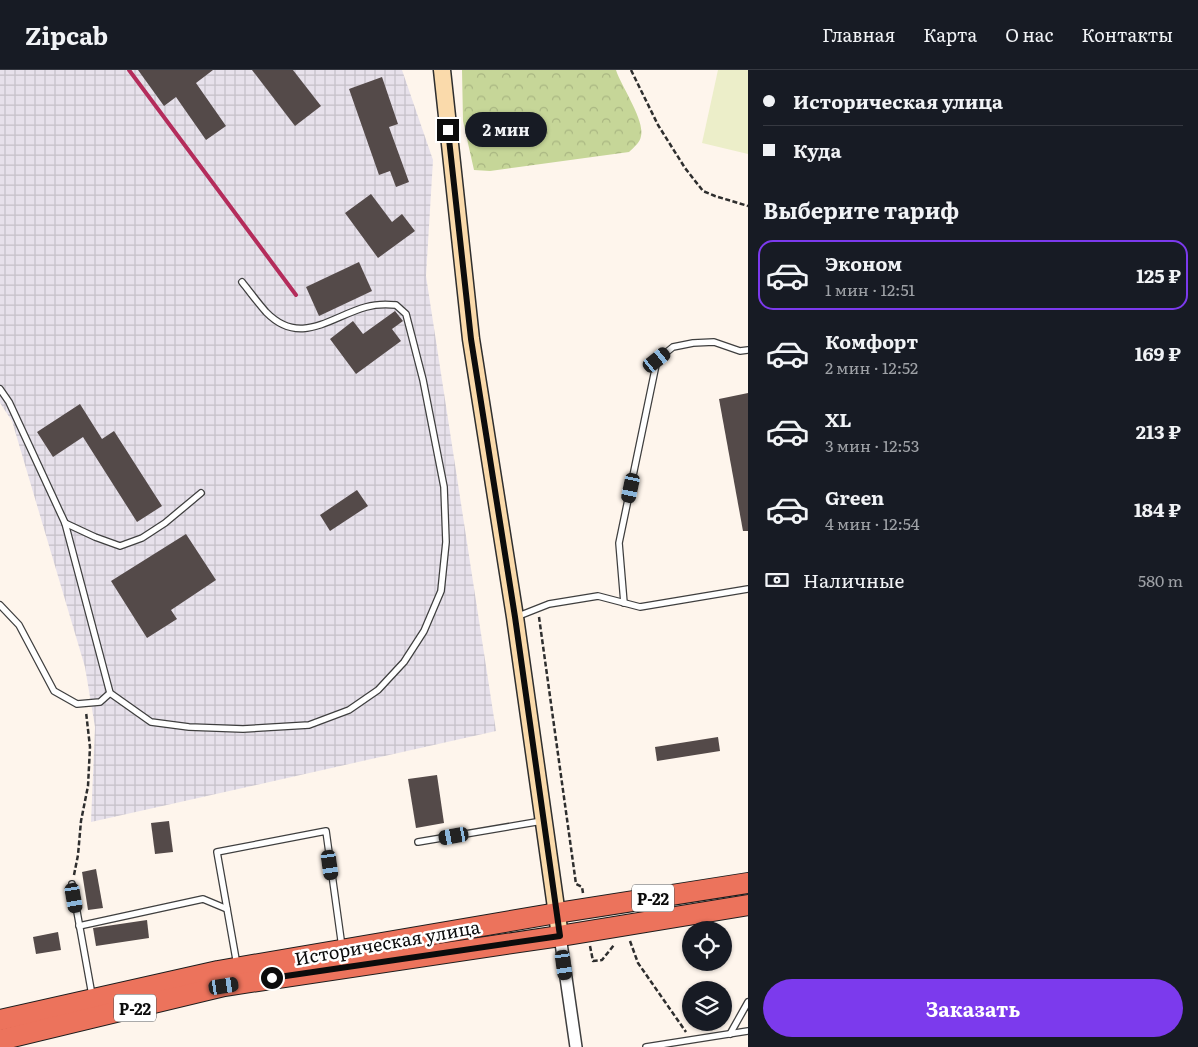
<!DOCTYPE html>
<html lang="ru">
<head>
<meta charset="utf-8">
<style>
	body { margin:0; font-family:Literata,serif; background:#20242c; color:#f1f3f6; height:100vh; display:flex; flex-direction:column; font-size:19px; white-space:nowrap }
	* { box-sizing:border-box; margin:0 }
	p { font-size:16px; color:#9ea1a6 }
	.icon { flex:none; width:28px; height:28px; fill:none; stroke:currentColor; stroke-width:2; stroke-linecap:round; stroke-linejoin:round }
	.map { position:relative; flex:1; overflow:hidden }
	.side { display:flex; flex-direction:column; background:#171b24; width:450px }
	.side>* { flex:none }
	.guide { display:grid; align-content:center; height:110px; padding:0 15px; background:#171b24 }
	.fabs { position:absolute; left:682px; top:851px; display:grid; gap:10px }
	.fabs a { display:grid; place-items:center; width:50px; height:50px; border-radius:50%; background:#171b24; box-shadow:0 1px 4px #0004; font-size:25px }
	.end { position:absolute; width:22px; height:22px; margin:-11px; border:6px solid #0c0c0c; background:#fff; box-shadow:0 0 0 2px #fff }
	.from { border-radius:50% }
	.bubble { position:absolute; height:35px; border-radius:18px; background:#171b24; box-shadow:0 1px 4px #0004; font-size:16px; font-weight:700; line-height:35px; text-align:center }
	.car { position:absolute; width:15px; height:30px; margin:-15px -8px; border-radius:6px; box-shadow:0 0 4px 1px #0007; background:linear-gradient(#222 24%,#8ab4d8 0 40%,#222 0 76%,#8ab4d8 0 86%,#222 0) }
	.guide b { display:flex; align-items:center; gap:18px; height:48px; font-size:19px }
	.guide b+b { border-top:1px solid #363941 }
	.guide i { width:12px; height:12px; background:#f1f3f6 }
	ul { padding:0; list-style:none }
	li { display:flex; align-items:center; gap:15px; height:70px; margin:0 10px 8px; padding:0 5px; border:2px solid transparent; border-radius:15px }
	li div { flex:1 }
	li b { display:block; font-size:19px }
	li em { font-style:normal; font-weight:700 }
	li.current { border-color:#7c3aed }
	li>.icon { width:45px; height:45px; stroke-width:1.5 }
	h2 { padding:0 15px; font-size:22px; line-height:60px }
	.pay { display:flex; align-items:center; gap:12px; height:55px; padding:0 15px; font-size:19px }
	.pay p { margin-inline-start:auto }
	.cta { display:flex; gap:10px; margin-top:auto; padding:10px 15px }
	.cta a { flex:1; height:58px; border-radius:30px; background:#7c3aed; color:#fff; font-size:20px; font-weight:700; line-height:58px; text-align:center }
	header { display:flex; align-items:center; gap:30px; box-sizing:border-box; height:70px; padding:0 25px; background:#171b24; border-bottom:1px solid #363941 }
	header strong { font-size:24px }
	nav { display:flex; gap:28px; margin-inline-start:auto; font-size:18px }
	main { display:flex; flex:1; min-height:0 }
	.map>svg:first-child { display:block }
</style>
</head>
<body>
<header>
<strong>Zipcab</strong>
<nav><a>Главная</a><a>Карта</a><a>О нас</a><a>Контакты</a></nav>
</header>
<main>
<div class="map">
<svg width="748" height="977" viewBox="0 0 748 977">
	<defs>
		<pattern id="industrial-grid" width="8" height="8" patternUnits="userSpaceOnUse" patternTransform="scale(1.25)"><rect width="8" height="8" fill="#e7e1eb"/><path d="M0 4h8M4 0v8" fill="none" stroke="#c5c0c8"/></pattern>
		<pattern id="forest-crowns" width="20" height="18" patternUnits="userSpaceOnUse" patternTransform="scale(1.25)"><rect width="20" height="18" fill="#c6d698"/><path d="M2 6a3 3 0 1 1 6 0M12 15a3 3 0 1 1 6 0" fill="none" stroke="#a9b682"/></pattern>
	</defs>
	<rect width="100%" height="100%" fill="#fef5ec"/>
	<path fill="url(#industrial-grid)" d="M0,0H402L433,90L426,206L496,661L91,752L95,657L85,597L12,351L0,333Z"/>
	<path fill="url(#forest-crowns)" d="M462,0H616C621,16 645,50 641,66C640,73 634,77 629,82L490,101L474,100L463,51Z"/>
	<path fill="#eceec9" d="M718,0H748V84L702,73Z"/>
	<g fill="#544a49">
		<path d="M138,0H213L196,13L226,56L206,70L176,27L164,36Z"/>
		<path d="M252,0H293L321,36L295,56Z"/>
		<path d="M382,7L398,54L389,57L409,112L396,117L390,101L379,105L349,19Z"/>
		<path d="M371,124L392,152L402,144L415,161L378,188L345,143Z"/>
		<path d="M359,192L372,221L319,246L306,217Z"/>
		<path d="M395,241L403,251L392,259L401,271L356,304L330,269L353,251L363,264Z"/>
		<path d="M748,323V461H743L719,329Z"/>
		<path d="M80,334L102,369L114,361L162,436L137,452L83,367L53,387L37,362Z"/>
		<path d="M357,420L368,436L330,461L320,445Z"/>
		<path d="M186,464L216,510L171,540L177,549L147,568L111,511Z"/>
		<path d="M718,667L720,681L657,691L655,677Z"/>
		<path d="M437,705L444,753L416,758L408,709Z"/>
		<path d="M169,751L173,782L155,784L151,753Z"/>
		<path d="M96,799L103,838L88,840L82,802Z"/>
		<path d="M147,850L149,868L96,876L93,858Z"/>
		<path d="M58,862L61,880L36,884L33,867Z"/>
	</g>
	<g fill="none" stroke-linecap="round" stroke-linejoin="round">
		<defs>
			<g id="lane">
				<path d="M0,319L9,332L65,453L110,623L151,652L189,657L243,659L309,655L349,640L378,620L404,592L424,561L441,521L446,472L444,417L423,310L406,244L396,235C386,234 376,234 366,237C330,247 300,277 266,242C258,233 250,222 242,212"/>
				<path d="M65,453L95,467L120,476L142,468L165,453L201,423"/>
				<path d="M624,533L619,473L657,290L673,277L693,273L714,272L740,281L748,280"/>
				<path d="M0,535L19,555L54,621L77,634L100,632L110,623"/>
				<path d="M516,547L549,534L598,526L640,537L748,519"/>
				<path d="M418,772L542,751"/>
				<path d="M72,814L92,925"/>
				<path d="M79,856L203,829L227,839"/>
				<path d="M237,895L217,782L326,761L342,877"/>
				<path d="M730,964L748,932"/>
				<path d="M646,977L748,961"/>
			</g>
			<path id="street" d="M560,866L576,977"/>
			<path id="secondary" d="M442,0L471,269L515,547L560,866"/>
			<g id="highway">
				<path d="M0,950L218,901L557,843L748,813"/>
				<path d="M0,970L224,916L560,866L748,835"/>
			</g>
		</defs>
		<use href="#lane" stroke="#3f3f3f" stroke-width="8"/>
		<use href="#street" stroke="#3f3f3f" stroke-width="14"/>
		<use href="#secondary" stroke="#2e2e2e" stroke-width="19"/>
		<use href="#highway" stroke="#1d1d1d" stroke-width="22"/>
		<g stroke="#2e2e2e" stroke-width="2.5" stroke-dasharray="5 2.5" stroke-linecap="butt">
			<path d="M631,0L658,55L685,98L703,121L715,126L748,136"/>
			<path d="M539,547L576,814L582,817L583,823"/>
			<path d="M74,805L78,785L81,751L88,716L90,677L86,642"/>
			<path d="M630,871L638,893L686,962"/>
			<path d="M590,876L593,891L602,890L614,875"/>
		</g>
		<use href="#lane" stroke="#fff" stroke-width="5.5"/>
		<use href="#street" stroke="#fff" stroke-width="11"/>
		<use href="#secondary" stroke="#fadaab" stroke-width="16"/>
		<use href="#highway" stroke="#ec735c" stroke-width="20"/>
		<path stroke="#b42c5b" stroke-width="4" d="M129,0L296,225"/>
	</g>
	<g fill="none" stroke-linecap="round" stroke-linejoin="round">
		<path stroke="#0c0c0c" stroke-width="6" d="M272,908L560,866L515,547L471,269L448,60"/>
	</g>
	<g text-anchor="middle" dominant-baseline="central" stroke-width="5" stroke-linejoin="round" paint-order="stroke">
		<g fill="#fff" stroke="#555" stroke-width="1">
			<rect x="632" y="814.5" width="42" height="27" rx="4"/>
			<rect x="114" y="924.5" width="42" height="27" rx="4"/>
		</g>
		<g font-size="16" font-weight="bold" fill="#0c0c0c">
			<text x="653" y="828">Р-22</text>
			<text x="135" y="938">Р-22</text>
		</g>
		<g font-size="18" fill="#0c0c0c" stroke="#fff">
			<text transform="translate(387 872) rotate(-10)">Историческая улица</text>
		</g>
	</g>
</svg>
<div class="fabs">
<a><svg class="icon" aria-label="locate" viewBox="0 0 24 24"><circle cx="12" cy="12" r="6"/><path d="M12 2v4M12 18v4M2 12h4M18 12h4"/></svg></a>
<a><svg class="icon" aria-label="layers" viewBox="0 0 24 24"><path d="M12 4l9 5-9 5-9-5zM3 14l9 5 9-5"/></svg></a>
</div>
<i class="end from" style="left:272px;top:908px"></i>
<i class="end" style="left:448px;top:60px"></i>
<div class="bubble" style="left:465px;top:42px;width:82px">2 мин</div>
<i class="car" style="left:657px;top:290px;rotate:51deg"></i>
<i class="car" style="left:631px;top:418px;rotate:192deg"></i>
<i class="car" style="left:454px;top:766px;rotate:260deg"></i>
<i class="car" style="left:330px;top:795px;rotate:172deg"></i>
<i class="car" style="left:74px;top:828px;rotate:170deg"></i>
<i class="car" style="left:564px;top:895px;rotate:172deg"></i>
<i class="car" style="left:224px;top:916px;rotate:81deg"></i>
</div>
<section class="side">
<div class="guide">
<b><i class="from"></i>Историческая улица</b>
<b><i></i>Куда</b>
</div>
<h2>Выберите тариф</h2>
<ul>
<li class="current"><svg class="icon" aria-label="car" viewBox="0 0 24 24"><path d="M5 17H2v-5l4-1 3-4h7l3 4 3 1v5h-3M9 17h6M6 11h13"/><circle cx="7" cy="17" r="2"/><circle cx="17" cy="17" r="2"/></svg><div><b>Эконом</b><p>1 мин · 12:51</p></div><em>125 ₽</em></li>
<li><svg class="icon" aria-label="car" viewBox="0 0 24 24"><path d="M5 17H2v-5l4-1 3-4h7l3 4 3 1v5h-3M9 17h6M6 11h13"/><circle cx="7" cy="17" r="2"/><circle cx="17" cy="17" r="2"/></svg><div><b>Комфорт</b><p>2 мин · 12:52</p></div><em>169 ₽</em></li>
<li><svg class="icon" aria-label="car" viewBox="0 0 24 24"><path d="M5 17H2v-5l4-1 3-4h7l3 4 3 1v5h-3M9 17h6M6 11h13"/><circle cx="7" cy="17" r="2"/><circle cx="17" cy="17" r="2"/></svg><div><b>XL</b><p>3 мин · 12:53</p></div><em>213 ₽</em></li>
<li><svg class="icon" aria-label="car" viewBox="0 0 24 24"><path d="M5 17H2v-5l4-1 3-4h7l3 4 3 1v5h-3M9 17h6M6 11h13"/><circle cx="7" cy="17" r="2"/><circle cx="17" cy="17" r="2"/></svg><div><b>Green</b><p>4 мин · 12:54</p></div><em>184 ₽</em></li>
</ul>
<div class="pay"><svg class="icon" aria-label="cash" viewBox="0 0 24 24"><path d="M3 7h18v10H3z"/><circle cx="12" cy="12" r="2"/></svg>Наличные<p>580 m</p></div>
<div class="cta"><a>Заказать</a></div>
</section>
</main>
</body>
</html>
